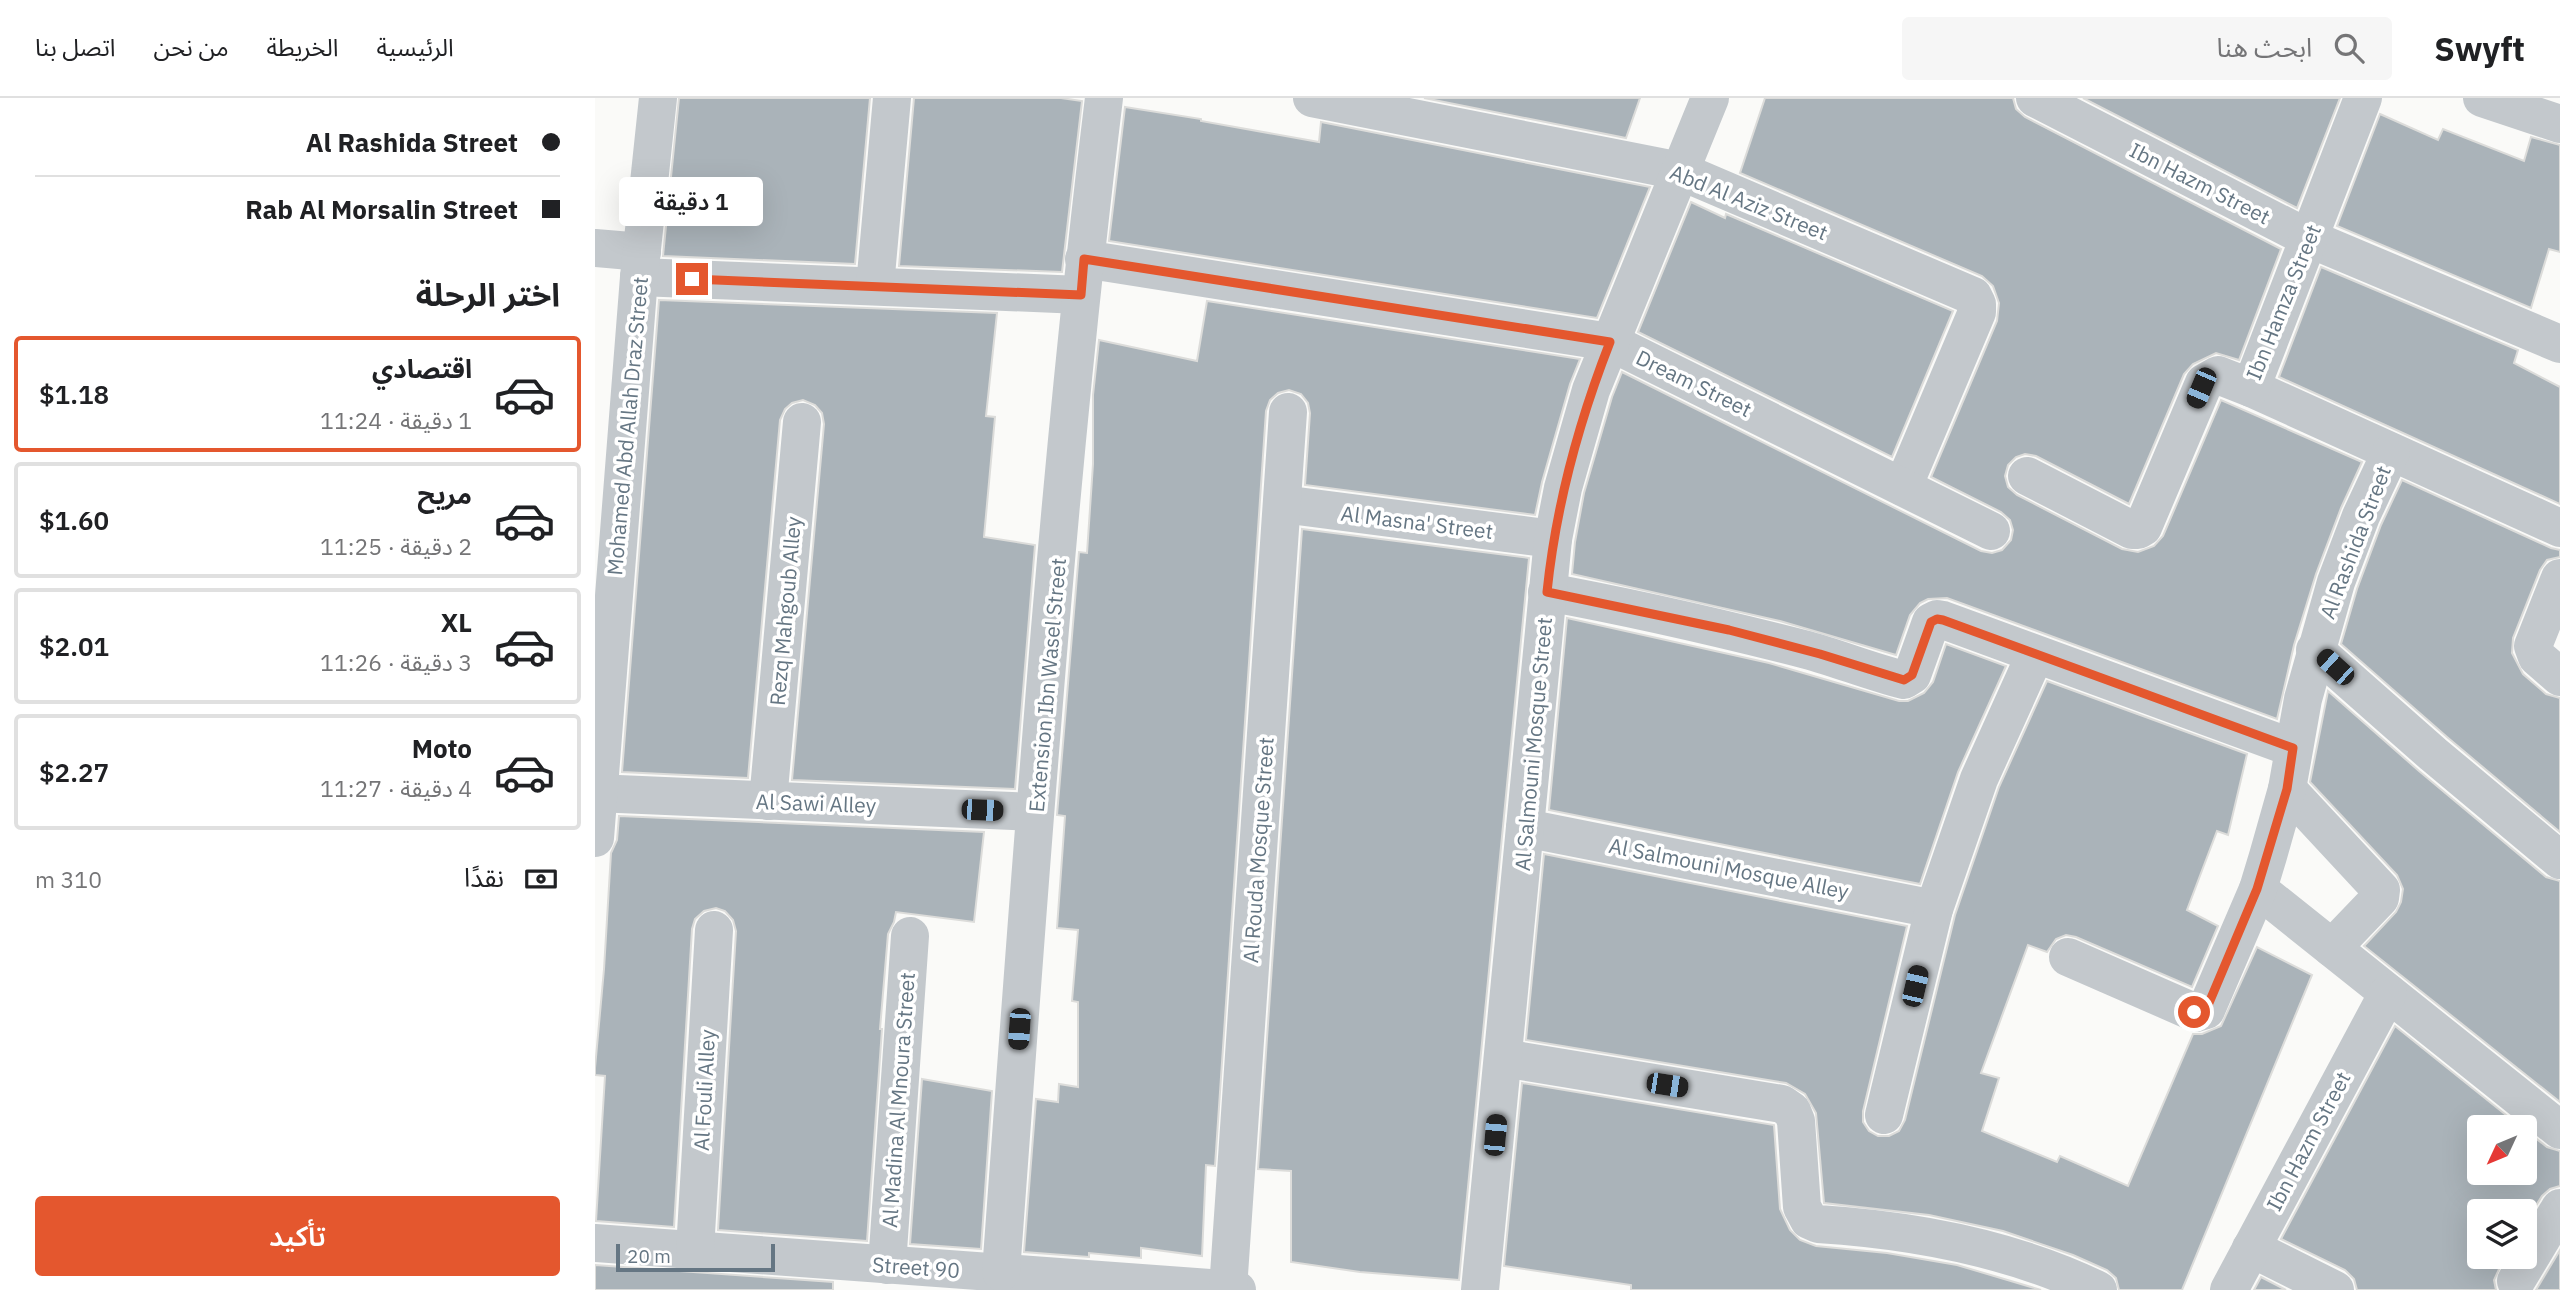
<!DOCTYPE html>
<html lang="ar">
<head>
<meta charset="utf-8">
<style>
	body { margin:0; font-family:"IBM Plex Sans","Noto Sans Arabic",sans-serif; background:#f6f6f6; color:#202124; direction:rtl; height:100vh; display:flex; flex-direction:column; font-size:26px; white-space:nowrap }
	* { box-sizing:border-box; margin:0 }
	p { font-size:23px; color:#757577 }
	.icon { flex:none; width:38px; height:38px; fill:none; stroke:currentColor; stroke-width:2; stroke-linecap:round; stroke-linejoin:round }
	.map { position:relative; flex:1; overflow:hidden; direction:ltr }
	.side { display:flex; flex-direction:column; background:#fff; width:595px }
	.side>* { flex:none }
	.banner { display:grid; align-content:center; height:154px; padding:0 35px; background:#fff }
	.needle { width:46px; rotate:226deg }
	.buttons { position:absolute; left:1872px; top:1017px; display:grid; gap:14px }
	.buttons a { display:grid; place-items:center; width:70px; height:70px; border-radius:7px; background:#fff; box-shadow:0 7px 28px #0002; font-size:35px }
	.scale { position:absolute; left:21px; bottom:18px; width:159px; box-sizing:border-box; padding-left:7px; border:4px solid #657683; border-top:0; font-size:19px; line-height:24px; white-space:nowrap; color:#657683; -webkit-text-stroke:5px #fff; paint-order:stroke }
	.end { position:absolute; width:32px; height:32px; margin:-16px; border:9px solid #e4572e; background:#fff; box-shadow:0 0 0 4px #fff }
	.from { border-radius:50% }
	.bubble { position:absolute; height:49px; border-radius:7px; background:#fff; box-shadow:0 7px 28px #0002; font-size:23px; font-weight:600; line-height:49px; text-align:center; direction:rtl }
	.car { position:absolute; width:21px; height:42px; margin:-21px -10px; border-radius:9px; box-shadow:0 0 5px 2px #0007; background:linear-gradient(#222 24%,#8ab4d8 0 40%,#222 0 76%,#8ab4d8 0 86%,#222 0) }
	.banner b { display:flex; align-items:center; gap:24px; height:66px; font-size:26px }
	.banner b+b { border-top:2px solid #e0e0e0 }
	.banner i { width:18px; height:18px; background:#202124 }
	ul { padding:0; list-style:none }
	li { display:flex; align-items:center; gap:21px; height:116px; margin:0 14px 10px; padding:0 21px; border:4px solid #e0e0e0; border-radius:7px }
	li div { flex:1 }
	li b { display:block; font-size:26px }
	li em { font-style:normal; font-weight:600 }
	li.active { border-color:#e4572e }
	li>.icon { width:63px; height:63px; stroke-width:1.5 }
	h2 { padding:0 35px; font-size:32px; line-height:84px }
	.pay { display:flex; align-items:center; gap:18px; height:77px; padding:0 35px; font-size:26px }
	.pay p { margin-inline-start:auto }
	.primary-button { display:flex; gap:14px; margin-top:auto; padding:14px 35px }
	.primary-button a { flex:1; height:80px; border-radius:7px; background:#e4572e; color:#fff; font-size:28px; font-weight:600; line-height:80px; text-align:center }
	header { display:flex; align-items:center; gap:42px; box-sizing:border-box; height:98px; padding:0 35px; background:#fff; border-bottom:2px solid #e0e0e0 }
	header strong { font-size:33px }
	nav { display:flex; gap:38px; margin-inline-start:auto; font-size:24px }
	.search { width:490px; height:63px; background:#f6f6f6; display:flex; align-items:center; gap:18px; box-sizing:border-box; padding:0 24px; border-radius:7px; color:#757577; font-size:26px }
	main { display:flex; flex:1; min-height:0 }
	.map>svg:first-child { display:block }
</style>
</head>
<body>
<header>
<strong>Swyft</strong>
<div class="search"><svg class="icon" aria-label="search" viewBox="0 0 24 24"><circle cx="10" cy="10" r="6"/><path d="M15 15l6 6"/></svg>ابحث هنا</div>
<nav><a>الرئيسية</a><a>الخريطة</a><a>من نحن</a><a>اتصل بنا</a></nav>
</header>
<main>
<div class="map">
<svg width="1965" height="1192" viewBox="0 0 1965 1192">
	<rect width="100%" height="100%" fill="#fafaf8"/>
	<g fill="#aab3b9" stroke="#dcdcda" stroke-width="2">
		<path d="M84,0H275L260,166L68,158Z"/>
		<path d="M319,0H466L487,3L467,174L304,168Z"/>
		<path d="M829,0H1045L1031,40Z"/>
		<path d="M1170,0H1418L1421,11L1430,19L1686,151L1644,262L1621,255L1598,266L1589,276L1534,406L1441,358L1430,356L1421,359L1413,367L1410,378L1413,389L1422,397L1527,451L1543,454L1559,448L1568,438L1626,302L1767,364L1746,410L1721,476L1699,547L1682,621L1352,500L1333,501L1325,505L1315,517L1301,557L1185,523L977,476L980,444L989,395L1017,299L1027,274L1386,453L1397,455L1407,452L1416,442L1418,432L1415,422L1406,414L1336,379L1402,223L1404,205L1398,188L1387,178L1145,75Z"/>
		<path d="M1488,0H1745L1702,110Z"/>
		<path d="M530,9L606,21V23L724,44L726,24L1055,89L1002,220L514,143Z"/>
		<path d="M1785,16L1843,42L1848,31L1929,63L1936,39L1965,47V154L1954,151L1936,210L1742,128Z"/>
		<path d="M1096,104L1130,120L1131,116L1358,213L1297,359L1043,234Z"/>
		<path d="M1726,169L1923,252L1919,265L1965,289V406L1684,279Z"/>
		<path d="M64,202L402,215L391,318L400,319L389,439L440,447L420,691L197,682L229,326L227,315L220,307L208,302L197,305L190,311L185,322L153,680L27,674Z"/>
		<path d="M612,203L985,261L975,286L947,384L940,417L710,387L715,315L713,305L706,296L694,292L683,295L675,302L671,313L620,1068L611,1067L607,1158L546,1150V1160L494,1155V1159L429,1154L441,1001L463,1004L464,986L483,989V904L477,903L483,832L462,830L470,718L462,717L484,454L492,455L498,366V297L504,242L602,263Z"/>
		<path d="M1807,382L1956,450L1965,452V459L1952,462L1945,472L1918,540L1917,555L1928,576L1951,596L1965,600V734L1852,639L1746,546L1762,491L1786,427Z"/>
		<path d="M707,431L934,460L864,1182L765,1174L696,1164V1073L663,1071Z"/>
		<path d="M972,520L1174,565L1304,603H1313L1329,595L1338,584L1351,546L1411,568L1363,674L1325,786L954,712Z"/>
		<path d="M1452,583L1652,656L1633,737L1622,733L1592,812L1623,828L1597,889L1481,839L1471,837L1461,841L1452,854L1433,847L1386,975L1404,980L1387,1033L1462,1064L1465,1058L1533,1088L1598,936H1607L1626,928L1662,849L1717,877L1587,1192H1524L1521,1180L1512,1172L1478,1157L1408,1133L1334,1117L1229,1105L1221,1015L1210,996L1191,985L931,942L949,756L1312,828L1268,1013V1024L1274,1033L1283,1038H1294L1304,1033L1310,1022L1360,817L1404,689Z"/>
		<path d="M1733,593L1824,673L1951,779L1965,783V1004L1769,848L1801,814L1806,804L1808,791L1802,777L1715,684Z"/>
		<path d="M24,718L389,734L379,824L301,814L299,824L293,836L285,931H287L272,1143L123,1132L141,833L138,822L130,813L121,810L109,813L100,821L97,831L79,1129L1,1123L10,978L0,977V970L9,871L16,755L22,742Z"/>
		<path d="M1800,928L1926,1029H1885V1074H1930V1032L1952,1049L1965,1053V1088L1955,1091L1947,1098L1930,1125V1113H1885V1158H1910L1899,1182L1901,1192H1762L1759,1181L1750,1172L1686,1141Z"/>
		<path d="M327,981L397,993L386,1151L315,1146Z"/>
		<path d="M927,985L1179,1027L1185,1111L1195,1132L1205,1142L1221,1148L1292,1155L1362,1167L1446,1192H1036V1187L909,1168Z"/>
		<path d="M1965,1152V1192H1941Z"/>
		<path d="M0,1167L238,1184V1192H0Z"/>
		<path d="M1666,1179L1691,1192H1659Z"/>
	</g>
	<g fill="none" stroke-linecap="round" stroke-linejoin="round">
		<g stroke="#c3c8cc" stroke-width="38">
			<path d="M717,0L1085,73L1378,198L1382,206V214L1308,389"/>
			<path d="M1440,0L1713,140L1965,246"/>
			<path d="M1887,0L1965,26"/>
			<path d="M0,150L47,154"/>
			<path d="M489,161L1015,244L1396,433"/>
			<path d="M44,179L486,197"/>
			<path d="M280,188L297,0"/>
			<path d="M1656,290L1965,430"/>
			<path d="M1432,378L1537,432H1543L1548,429L1609,285L1623,277L1656,290L1768,0"/>
			<path d="M687,406L958,441"/>
			<path d="M1965,480L1938,548L1942,559L1965,579"/>
			<path d="M952,494C1040,510 1126,530 1212,552C1245,561 1276,574 1309,582L1317,577L1336,524L1342,521L1348,522L1698,650"/>
			<path d="M1720,552L1838,656L1965,762"/>
			<path d="M1692,691L1786,792L1785,800L1737,850"/>
			<path d="M0,695L440,714"/>
			<path d="M173,703L207,324"/>
			<path d="M930,730L1339,811"/>
			<path d="M0,740L44,179L63,0"/>
			<path d="M1663,791L1965,1032"/>
			<path d="M1473,859L1601,915L1611,912L1663,791L1673,758L1692,691L1708,601L1741,484L1766,418L1796,354"/>
			<path d="M908,960L1187,1006L1197,1013L1201,1023L1207,1109L1214,1122L1223,1126C1319,1132 1416,1150 1503,1192"/>
			<path d="M1289,1017L1339,811L1384,681L1440,557"/>
			<path d="M0,1145L642,1192"/>
			<path d="M1656,1150L1740,1192"/>
			<path d="M100,1152L119,832"/>
			<path d="M292,1167L315,838"/>
			<path d="M406,1174C435,783 461,390 509,0"/>
			<path d="M1921,1183L1965,1110"/>
			<path d="M633,1191L693,314"/>
			<path d="M885,1192L958,441L968,390L996,292L1115,0"/>
			<path d="M1634,1192L1793,895"/>
		</g>
	</g>
	<g fill="none" stroke-linecap="round" stroke-linejoin="round">
		<path stroke="#e4572e" stroke-width="9" d="M97,181L486,197L489,161L1015,244C983,326 961,407 952,494L1134,532L1225,556L1309,582L1317,577L1336,524L1342,521L1348,522L1698,650L1692,691L1662,791L1611,912L1606,915L1599,914"/>
	</g>
	<g text-anchor="middle" dominant-baseline="central" stroke-width="7" stroke-linejoin="round" paint-order="stroke">
		<g font-size="21" fill="#657683" stroke="#fff">
			<text transform="translate(1605 85) rotate(27)">Ibn Hazm Street</text>
			<text transform="translate(1154 104) rotate(22)">Abd Al Aziz Street</text>
			<text transform="translate(1688 204) rotate(-68)">Ibn Hamza Street</text>
			<text transform="translate(1099 285) rotate(26)">Dream Street</text>
			<text transform="translate(32 328) rotate(-85)">Mohamed Abd Allah Draz Street</text>
			<text transform="translate(822 424) rotate(7)">Al Masna' Street</text>
			<text transform="translate(1760 444) rotate(-69)">Al Rashida Street</text>
			<text transform="translate(190 513) rotate(-85)">Rezq Mahgoub Alley</text>
			<text transform="translate(452 587) rotate(-85)">Extension Ibn Wasel Street</text>
			<text transform="translate(938 646) rotate(-85)">Al Salmouni Mosque Street</text>
			<text transform="translate(221 705) rotate(2)">Al Sawi Alley</text>
			<text transform="translate(663 752) rotate(-86)">Al Rouda Mosque Street</text>
			<text transform="translate(1134 770) rotate(11)">Al Salmouni Mosque Alley</text>
			<text transform="translate(109 992) rotate(-87)">Al Fouli Alley</text>
			<text transform="translate(303 1002) rotate(-86)">Al Madina Al Mnoura Street</text>
			<text transform="translate(1713 1043) rotate(-62)">Ibn Hazm Street</text>
			<text transform="translate(321 1169) rotate(4)">Street 90</text>
		</g>
	</g>
</svg>
<div class="buttons">
<a><svg class="needle" viewBox="-14 -14 28 28"><path d="M0-13l5 13h-10z" fill="#e53935"/><path d="M0 13l5-13h-10z" fill="#757577"/></svg></a>
<a><svg class="icon" aria-label="layers" viewBox="0 0 24 24"><path d="M12 4l9 5-9 5-9-5zM3 14l9 5 9-5"/></svg></a>
</div>
<div class="scale">20 m</div>
<i class="end from" style="left:1599px;top:914px"></i>
<i class="end" style="left:97px;top:181px"></i>
<div class="bubble" style="left:24px;top:79px;width:144px">1 دقيقة</div>
<i class="car" style="left:1606px;top:290px;rotate:203deg"></i>
<i class="car" style="left:1740px;top:569px;rotate:312deg"></i>
<i class="car" style="left:387px;top:712px;rotate:92deg"></i>
<i class="car" style="left:1320px;top:888px;rotate:13deg"></i>
<i class="car" style="left:424px;top:931px;rotate:184deg"></i>
<i class="car" style="left:1072px;top:987px;rotate:99deg"></i>
<i class="car" style="left:900px;top:1037px;rotate:5deg"></i>
</div>
<section class="side">
<div class="banner">
<b><i class="from"></i>Al Rashida Street</b>
<b><i></i>Rab Al Morsalin Street</b>
</div>
<h2>اختر الرحلة</h2>
<ul>
<li class="active"><svg class="icon" aria-label="car" viewBox="0 0 24 24"><path d="M5 17H2v-5l4-1 3-4h7l3 4 3 1v5h-3M9 17h6M6 11h13"/><circle cx="7" cy="17" r="2"/><circle cx="17" cy="17" r="2"/></svg><div><b>اقتصادي</b><p>1 دقيقة · 11:24</p></div><em>$1.18</em></li>
<li><svg class="icon" aria-label="car" viewBox="0 0 24 24"><path d="M5 17H2v-5l4-1 3-4h7l3 4 3 1v5h-3M9 17h6M6 11h13"/><circle cx="7" cy="17" r="2"/><circle cx="17" cy="17" r="2"/></svg><div><b>مريح</b><p>2 دقيقة · 11:25</p></div><em>$1.60</em></li>
<li><svg class="icon" aria-label="car" viewBox="0 0 24 24"><path d="M5 17H2v-5l4-1 3-4h7l3 4 3 1v5h-3M9 17h6M6 11h13"/><circle cx="7" cy="17" r="2"/><circle cx="17" cy="17" r="2"/></svg><div><b>XL</b><p>3 دقيقة · 11:26</p></div><em>$2.01</em></li>
<li><svg class="icon" aria-label="car" viewBox="0 0 24 24"><path d="M5 17H2v-5l4-1 3-4h7l3 4 3 1v5h-3M9 17h6M6 11h13"/><circle cx="7" cy="17" r="2"/><circle cx="17" cy="17" r="2"/></svg><div><b>Moto</b><p>4 دقيقة · 11:27</p></div><em>$2.27</em></li>
</ul>
<div class="pay"><svg class="icon" aria-label="cash" viewBox="0 0 24 24"><path d="M3 7h18v10H3z"/><circle cx="12" cy="12" r="2"/></svg>نقدًا<p>310 m</p></div>
<div class="primary-button"><a>تأكيد</a></div>
</section>
</main>
</body>
</html>
